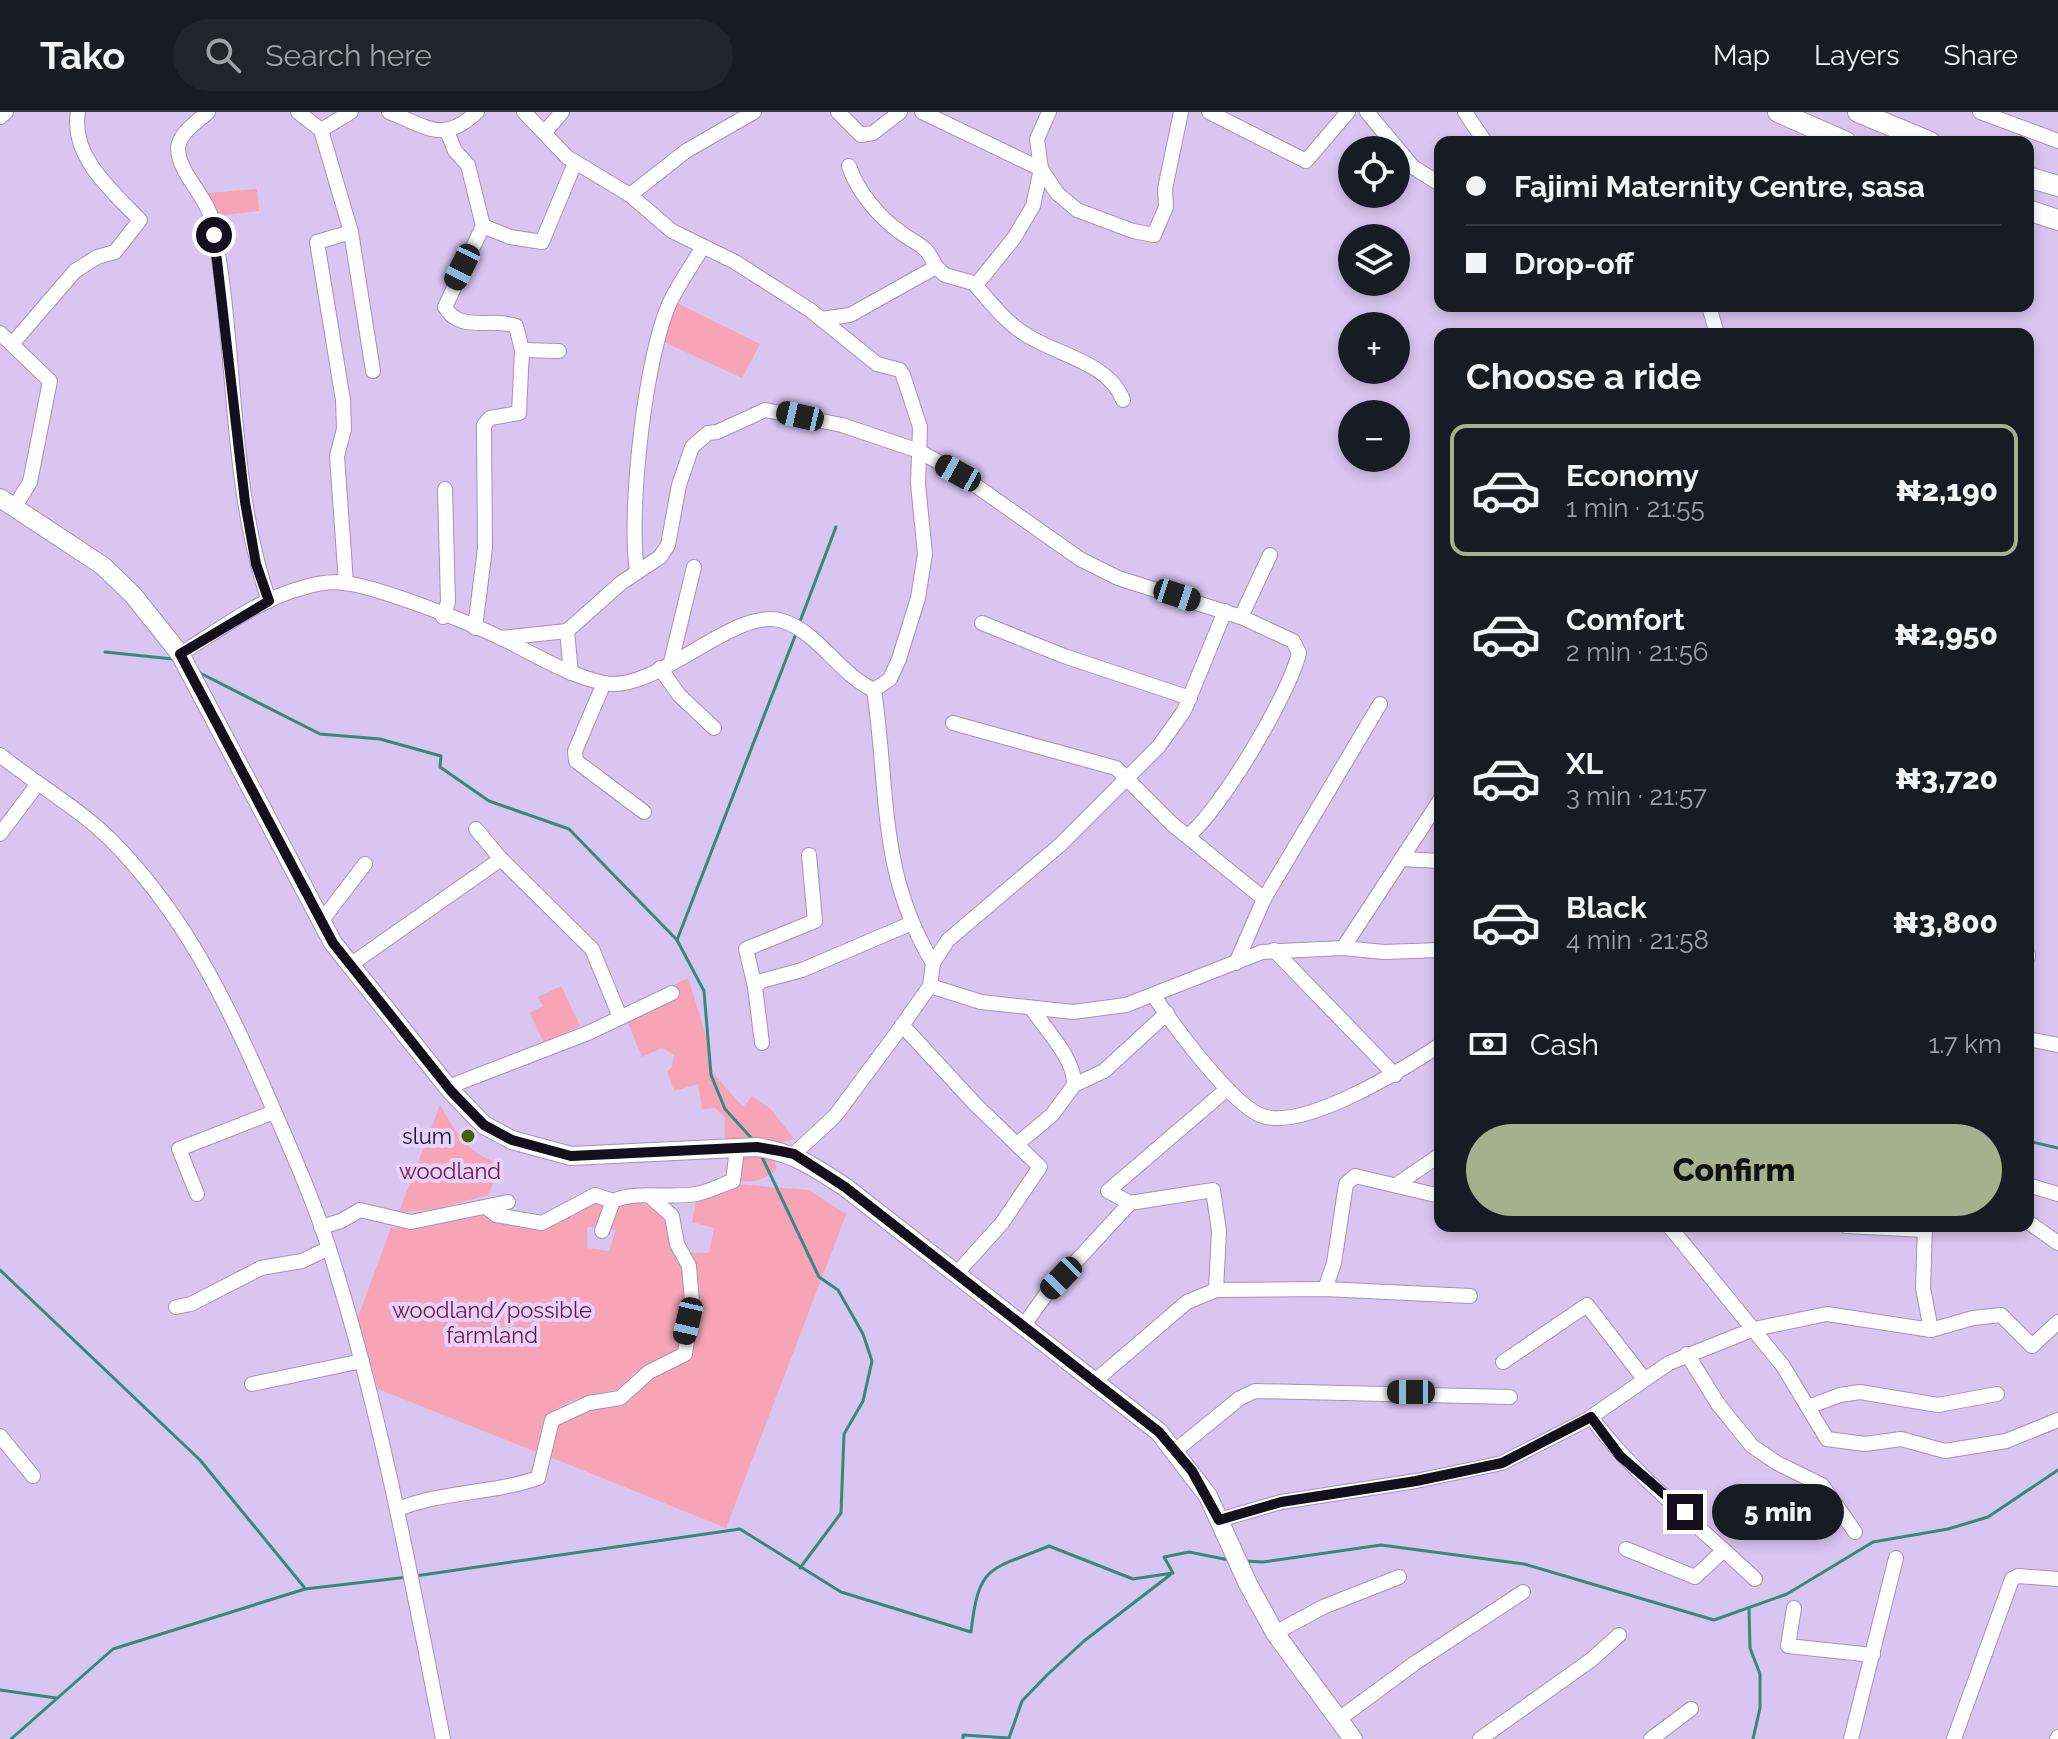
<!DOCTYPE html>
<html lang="en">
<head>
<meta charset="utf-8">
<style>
	body { margin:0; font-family:Raleway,sans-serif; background:#20242c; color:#f1f3f6; height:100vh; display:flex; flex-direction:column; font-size:30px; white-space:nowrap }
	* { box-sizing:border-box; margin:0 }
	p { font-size:26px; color:#9ea1a6 }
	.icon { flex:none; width:44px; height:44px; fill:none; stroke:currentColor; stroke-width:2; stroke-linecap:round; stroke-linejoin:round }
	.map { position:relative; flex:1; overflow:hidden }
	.side { position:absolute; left:1434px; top:216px; width:600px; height:904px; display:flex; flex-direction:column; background:#171b24; border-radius:16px; box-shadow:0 4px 12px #0003 }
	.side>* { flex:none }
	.hud { position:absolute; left:1434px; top:24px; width:600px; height:176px; border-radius:16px; box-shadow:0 4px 12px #0003; display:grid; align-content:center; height:176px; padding:0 32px; background:#171b24 }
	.tools { position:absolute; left:1338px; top:24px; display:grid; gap:16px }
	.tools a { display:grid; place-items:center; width:72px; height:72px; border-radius:50%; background:#171b24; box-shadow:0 4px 12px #0003; font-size:40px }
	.end { position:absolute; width:36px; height:36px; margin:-18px; border:10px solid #150e1d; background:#fff; box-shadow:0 0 0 4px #fff }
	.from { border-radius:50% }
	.bubble { position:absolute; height:56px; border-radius:28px; background:#171b24; box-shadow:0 4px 12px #0003; font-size:26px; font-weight:800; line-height:56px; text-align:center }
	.car { position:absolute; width:24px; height:48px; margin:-24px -12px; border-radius:10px; box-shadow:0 0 6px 2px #0007; background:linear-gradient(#222 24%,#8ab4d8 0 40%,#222 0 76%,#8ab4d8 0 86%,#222 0) }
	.hud b { display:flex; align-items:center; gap:28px; height:76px; font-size:30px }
	.hud b+b { border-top:2px solid #363941 }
	.hud i { width:20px; height:20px; background:#f1f3f6 }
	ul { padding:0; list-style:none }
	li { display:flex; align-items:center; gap:24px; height:132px; margin:0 16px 12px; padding:0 16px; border:4px solid transparent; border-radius:16px }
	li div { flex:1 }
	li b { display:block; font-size:30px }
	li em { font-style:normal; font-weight:800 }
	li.active { border-color:#a5b08c }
	li>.icon { width:72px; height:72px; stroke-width:1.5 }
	h2 { padding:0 32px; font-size:36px; line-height:96px }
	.pay { display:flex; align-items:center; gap:20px; height:88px; padding:0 32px; font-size:30px }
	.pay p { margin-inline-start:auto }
	.action { display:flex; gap:16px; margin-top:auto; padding:16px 32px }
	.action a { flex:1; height:92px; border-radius:48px; background:#a5b08c; color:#111; font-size:32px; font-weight:800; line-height:92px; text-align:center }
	header { display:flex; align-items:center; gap:48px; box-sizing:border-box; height:112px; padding:0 40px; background:#171b24; border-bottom:2px solid #363941 }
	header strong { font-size:38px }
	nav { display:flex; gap:44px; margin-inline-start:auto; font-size:28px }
	.search { width:560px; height:72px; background:#20242c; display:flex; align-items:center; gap:20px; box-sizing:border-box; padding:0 28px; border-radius:44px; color:#9ea1a6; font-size:30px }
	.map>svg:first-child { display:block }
</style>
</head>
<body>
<header>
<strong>Tako</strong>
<div class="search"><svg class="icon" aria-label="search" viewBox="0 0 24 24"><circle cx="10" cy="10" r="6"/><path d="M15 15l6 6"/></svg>Search here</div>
<nav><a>Map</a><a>Layers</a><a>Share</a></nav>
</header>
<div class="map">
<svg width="2058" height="1627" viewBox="0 0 2058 1627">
	<rect width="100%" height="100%" fill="#d8c5f0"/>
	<g fill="#f6a4b6">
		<path d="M257,77L259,99L216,104L209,81Z"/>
		<path d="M675,190L760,232L742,266L660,228Z"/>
		<path d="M688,866L709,933L713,961L743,995L752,984L771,997L794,1027L775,1032L725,1029V1005L715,996L702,997L698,972L674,979L667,959L672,955L674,943L662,936L642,945L623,899Z"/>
		<path d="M561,874L580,914L544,931L530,901L543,894L538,885Z"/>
		<path d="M440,993C457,1023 469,1043 502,1052L488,1083L436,1097L399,1100Z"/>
		<path d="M750,1042L773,1047L777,1056C766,1067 756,1071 741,1069L740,1049Z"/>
		<path d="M735,1072L809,1078L844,1101L847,1100L726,1416L550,1345L549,1314L630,1280L646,1264L671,1256C680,1234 702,1200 698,1176C697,1164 686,1154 684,1141H709L714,1116L692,1110L697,1083Z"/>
		<path d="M590,1087L605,1092L596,1115H587V1136L609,1139L616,1118L605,1117L613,1097L627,1088L666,1099L678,1150L692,1178L676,1244L633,1261L623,1277C587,1282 524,1293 544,1343L378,1277L357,1208L391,1116L438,1113L467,1102L542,1112Z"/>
	</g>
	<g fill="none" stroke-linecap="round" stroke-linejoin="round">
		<g stroke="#338a80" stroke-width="3">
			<path d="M799,512L836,415"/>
			<path d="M105,540L173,547"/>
			<path d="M198,560L320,622L380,627L441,644L440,655L489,689L569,717L677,828L704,879L711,963L725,997L754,1029"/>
			<path d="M677,828L797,519"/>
			<path d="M2028,1029L2058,1036"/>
			<path d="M761,1043L819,1165L838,1178L863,1222L872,1249L863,1289L844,1322L841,1401L800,1456"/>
			<path d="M0,1158L200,1348L304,1475"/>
			<path d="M1245,1449L1263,1450L1381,1433L1524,1452L1714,1508L1787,1482L1873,1430L1948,1417L1988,1405L2058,1358"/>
			<path d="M415,1464L740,1417L841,1480L971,1520C979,1451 989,1459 1049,1434L1133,1467L1173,1461L1164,1445L1189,1440L1229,1448"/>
			<path d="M1749,1496L1750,1536L1760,1562V1596L1753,1627"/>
			<path d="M0,1578L56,1586"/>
			<path d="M11,1627L113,1537L305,1477L408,1465"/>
			<path d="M963,1627V1623L1009,1626L1022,1589L1047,1563L1084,1529L1170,1463"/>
		</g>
		<defs>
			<g id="minor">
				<path d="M208,0C197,10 178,22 178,37C179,62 206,83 212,108C238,234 227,367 269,489"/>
				<path d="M298,0L321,18L351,120L373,259"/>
				<path d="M389,0C428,15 443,32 477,0"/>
				<path d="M524,0L567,45L630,83L672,119L735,150L810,198L877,252L900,258L903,263L920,315L918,372L925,442L918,486L899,547L890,567L874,578C889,678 878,761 933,851"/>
				<path d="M838,0L861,23L873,21L900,0"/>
				<path d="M922,0L1041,57L1057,81L1077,98L1133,119L1154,123L1166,95L1165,77L1181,0"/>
				<path d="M1209,0L1306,49L1348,0"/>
				<path d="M1367,0L1413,55L1440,72"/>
				<path d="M1465,0L1485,30"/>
				<path d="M1980,0L2058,29"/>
				<path d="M0,5L6,0"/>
				<path d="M321,18L351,0"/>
				<path d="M447,19L455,39L468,53L483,114"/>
				<path d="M545,20L562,0"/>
				<path d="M849,54C857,79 879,105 900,120C920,135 925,131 936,155"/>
				<path d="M630,83L686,39L754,0"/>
				<path d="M975,173C991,190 1005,210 1025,222C1056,243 1109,250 1123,288"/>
				<path d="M1709,194L1717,222"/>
				<path d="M821,207L850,203L936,155L945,163L977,172L1014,126L1033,94L1041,57L1037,27L1049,0"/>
				<path d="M0,221L50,269L30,370L14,396"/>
				<path d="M12,232L75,159L97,145L115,140L140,108C112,79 70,44 78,0"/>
				<path d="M522,238L516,214C492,205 459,221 445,195L483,114L510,125L542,130L575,51"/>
				<path d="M637,459C628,400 645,242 671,188C680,170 692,153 702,136"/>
				<path d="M346,471L337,344L344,317L343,288L317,130L351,120"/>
				<path d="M443,505L448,490L445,377"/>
				<path d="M1241,505L1270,443"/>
				<path d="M982,511L1064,544L1190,586"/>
				<path d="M475,516L485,436L484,313L490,306L519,301L522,238L559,239"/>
				<path d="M567,519L571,561"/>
				<path d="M501,526L567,519L621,471L660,445L668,433L679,373L692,335L708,321L717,320L765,298L842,313L919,339L958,361L1080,447L1118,466L1241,505L1293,529L1299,541C1289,583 1221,697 1188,724"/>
				<path d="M180,542C218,519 259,487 302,476C315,472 331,469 344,471C376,474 468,510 499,525C533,541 566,563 604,571C657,582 734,493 783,509C819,521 839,562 874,578"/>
				<path d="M671,550L694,455"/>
				<path d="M660,556L679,583L714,616"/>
				<path d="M604,571L575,639L576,649L644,700"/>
				<path d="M953,611L1116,656L1172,712L1264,787"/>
				<path d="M0,643C36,672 77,695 110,727C182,799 225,886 265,978C289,1033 314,1088 332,1146C382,1305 411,1465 443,1627"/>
				<path d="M476,717L501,747L592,837L620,905"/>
				<path d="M0,722L37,673"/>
				<path d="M1401,747L1440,749"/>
				<path d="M323,807L365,752"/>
				<path d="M1343,836L1440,688"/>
				<path d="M1274,838L1395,963"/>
				<path d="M2028,845V842"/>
				<path d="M1236,851L1264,787L1380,592"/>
				<path d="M350,853L501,747"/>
				<path d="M930,874L981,890L1073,900L1126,893L1262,840L1343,836L1384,840L1440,838"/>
				<path d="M755,875L746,837L815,809L809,743"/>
				<path d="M1154,884C1173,913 1230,990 1260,1003C1302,1021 1405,956 1440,933"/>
				<path d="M1032,897C1045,916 1076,949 1074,973"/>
				<path d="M902,913L975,992L1040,1055L1002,1111L957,1161"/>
				<path d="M2028,927L2058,933"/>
				<path d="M762,931L755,875L761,869L802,858L912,811"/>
				<path d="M448,975L588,921L672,881"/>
				<path d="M1017,1032L1052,1003L1074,973L1104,959L1167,901"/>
				<path d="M794,1042L835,1004L896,922L930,874L933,851L948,828L1060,733L1159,634L1184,599L1225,499"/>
				<path d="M1396,1073L1440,1043"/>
				<path d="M2028,1073L2058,1082"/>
				<path d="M197,1082L179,1037L274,1000"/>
				<path d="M486,1095L496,1103L542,1111L595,1083L613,1089C637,1078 669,1087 696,1082C708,1080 721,1073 733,1069L737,1037"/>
				<path d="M2028,1110L2058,1131"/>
				<path d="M1669,1114L1783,1254L1827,1327L1865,1332L1901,1327L1945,1339L2006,1329L2058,1308"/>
				<path d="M1846,1114L1925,1118"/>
				<path d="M1925,1114L1923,1176L1931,1218"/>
				<path d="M321,1115L341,1109L360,1098L411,1110L508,1090"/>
				<path d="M602,1119L613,1089"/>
				<path d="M1325,1177L1334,1151L1346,1072L1355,1064L1440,1084"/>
				<path d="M1216,1178L1219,1119L1213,1078L1130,1091L1108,1079L1227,977"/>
				<path d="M176,1195L191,1192L261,1156L302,1149L329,1136"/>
				<path d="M1024,1213L1047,1181L1130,1091"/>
				<path d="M1687,1242L1718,1292L1752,1334L1777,1351L1822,1373L1855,1420"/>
				<path d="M1503,1250L1587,1193L1644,1267"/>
				<path d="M1096,1268L1187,1190L1216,1178L1325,1177L1470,1184"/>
				<path d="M252,1272L362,1249"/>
				<path d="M1808,1295L1840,1283L1860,1280L1938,1293L1997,1282"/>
				<path d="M1591,1305C1636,1366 1700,1414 1755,1467"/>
				<path d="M0,1324L33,1364"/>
				<path d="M1176,1338L1240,1286L1255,1279L1510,1285"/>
				<path d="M398,1397C443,1379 492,1382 538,1366L552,1308L589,1291L620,1286L649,1260L685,1242L692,1190L689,1154L677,1132L672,1104L652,1086"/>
				<path d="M1219,1408L1281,1390L1416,1369L1502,1351L1588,1307L1669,1251L1754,1217L1827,1202L1931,1218L1973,1206L2001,1203L2032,1234L2058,1210"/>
				<path d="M1626,1437L1695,1465L1724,1438"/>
				<path d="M1794,1496L1788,1534L1873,1543"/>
				<path d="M1275,1521L1323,1495L1399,1465"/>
				<path d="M1339,1607L1415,1551L1523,1480"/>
				<path d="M1480,1627L1591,1548L1619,1523"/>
				<path d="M1651,1627L1691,1597"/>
				<path d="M1851,1627L1896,1446"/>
				<path d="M1954,1627L2012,1467L2018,1464L2058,1467"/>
				<path d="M2057,1627L2058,1625"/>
			</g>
			<path id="major" d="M0,386L103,454L133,483L180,542L333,831L451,979L484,1013L512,1028L571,1044L757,1035C795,1041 814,1055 845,1075L1159,1320L1208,1384L1248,1472L1275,1521L1353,1627"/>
			<g id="highway">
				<path d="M1778,0L1846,30"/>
				<path d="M1858,0L1930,30"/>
				<path d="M2028,65L2058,74"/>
				<path d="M2028,98L2058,108"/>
			</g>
		</defs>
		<use href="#minor" stroke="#a492bb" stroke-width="16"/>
		<use href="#major" stroke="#a492bb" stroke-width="20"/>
		<use href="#highway" stroke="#a492bb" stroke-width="22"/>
		<use href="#minor" stroke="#fff" stroke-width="14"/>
		<use href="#major" stroke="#fff" stroke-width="18"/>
		<use href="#highway" stroke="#fff" stroke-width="20"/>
	</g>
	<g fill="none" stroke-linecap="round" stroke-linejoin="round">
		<path stroke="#150e1d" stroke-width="10" d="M214,123L245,390L256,452L269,489L180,542L333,831L451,979L484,1013L512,1028L571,1044L757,1035L780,1039L794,1042L845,1075L1159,1320L1192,1359L1219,1408L1281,1390L1416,1369L1502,1351L1591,1305L1620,1344L1685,1400"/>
	</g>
	<circle fill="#485f0a" stroke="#e5d2fe" stroke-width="3" cx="468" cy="1024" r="8"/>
	<g text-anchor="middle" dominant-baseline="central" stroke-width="8" stroke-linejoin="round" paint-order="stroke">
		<g font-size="22" fill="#150e1d" stroke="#e5d2fe" text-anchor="end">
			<text x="452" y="1024">slum</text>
		</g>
		<g font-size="22" fill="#751237" stroke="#e5d2fe">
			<text x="450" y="1059">woodland</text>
			<text x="492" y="1198">woodland/possible<tspan x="492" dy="25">farmland</tspan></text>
		</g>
	</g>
</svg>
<div class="tools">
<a><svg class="icon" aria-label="locate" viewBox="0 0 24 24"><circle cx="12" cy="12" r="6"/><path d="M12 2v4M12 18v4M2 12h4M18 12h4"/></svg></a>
<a><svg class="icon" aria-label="layers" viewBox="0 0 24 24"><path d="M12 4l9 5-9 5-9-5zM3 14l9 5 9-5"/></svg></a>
<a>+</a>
<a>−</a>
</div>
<i class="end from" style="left:214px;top:123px"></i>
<i class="end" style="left:1685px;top:1400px"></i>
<div class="bubble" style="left:1712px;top:1372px;width:132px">5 min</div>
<i class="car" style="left:462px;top:155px;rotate:206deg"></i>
<i class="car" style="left:800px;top:304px;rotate:283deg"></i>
<i class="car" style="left:958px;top:361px;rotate:299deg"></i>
<i class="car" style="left:1177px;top:483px;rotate:108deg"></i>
<i class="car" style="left:1061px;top:1166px;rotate:224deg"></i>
<i class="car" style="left:688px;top:1209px;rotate:193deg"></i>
<i class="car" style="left:1411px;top:1280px;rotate:270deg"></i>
<div class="hud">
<b><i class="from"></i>Fajimi Maternity Centre, sasa</b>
<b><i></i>Drop-off</b>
</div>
<section class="side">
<h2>Choose a ride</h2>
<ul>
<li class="active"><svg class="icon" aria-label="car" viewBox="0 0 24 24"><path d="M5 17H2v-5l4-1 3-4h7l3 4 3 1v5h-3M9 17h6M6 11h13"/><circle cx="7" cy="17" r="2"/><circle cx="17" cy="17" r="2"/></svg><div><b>Economy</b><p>1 min · 21:55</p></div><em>₦2,190</em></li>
<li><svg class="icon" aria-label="car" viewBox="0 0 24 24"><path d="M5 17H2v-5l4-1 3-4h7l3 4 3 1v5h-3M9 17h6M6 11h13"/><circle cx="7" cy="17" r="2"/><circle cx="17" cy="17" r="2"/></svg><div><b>Comfort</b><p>2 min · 21:56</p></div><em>₦2,950</em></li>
<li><svg class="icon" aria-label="car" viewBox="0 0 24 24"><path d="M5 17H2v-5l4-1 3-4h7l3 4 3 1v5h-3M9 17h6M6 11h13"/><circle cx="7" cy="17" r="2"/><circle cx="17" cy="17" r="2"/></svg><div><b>XL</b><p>3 min · 21:57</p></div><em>₦3,720</em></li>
<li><svg class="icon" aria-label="car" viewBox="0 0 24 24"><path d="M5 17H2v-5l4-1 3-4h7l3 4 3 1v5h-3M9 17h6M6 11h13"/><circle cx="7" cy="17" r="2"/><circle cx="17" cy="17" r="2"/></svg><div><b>Black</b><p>4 min · 21:58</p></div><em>₦3,800</em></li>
</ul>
<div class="pay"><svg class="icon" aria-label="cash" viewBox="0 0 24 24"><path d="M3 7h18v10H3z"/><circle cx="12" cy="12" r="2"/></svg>Cash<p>1.7 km</p></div>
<div class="action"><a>Confirm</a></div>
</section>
</div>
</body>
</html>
